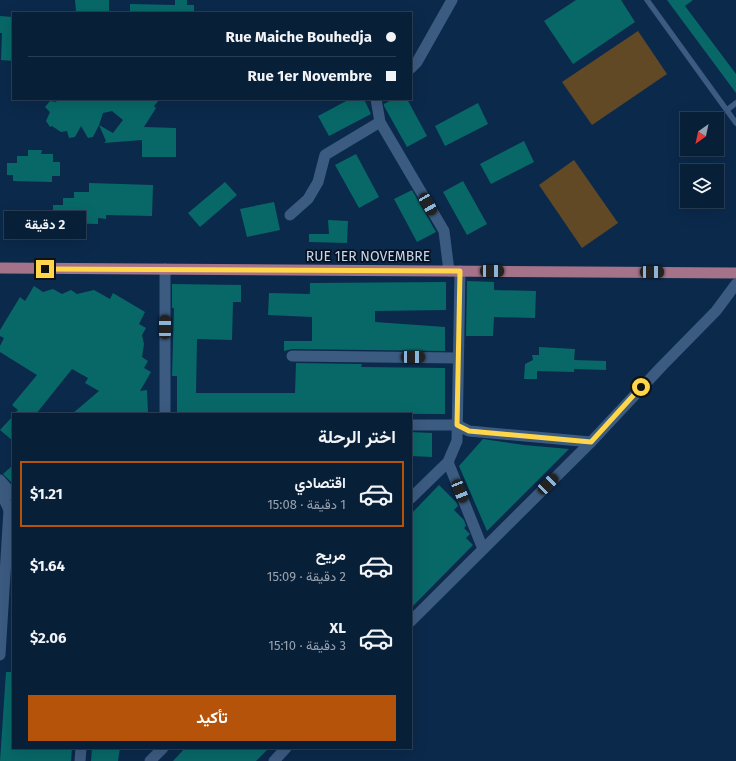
<!DOCTYPE html>
<html lang="ar">
<head>
<meta charset="utf-8">
<style>
	body { margin:0; font-family:"Fira Sans",Vazirmatn,sans-serif; background:#112740; color:#f1f3f6; direction:rtl; height:100vh; display:flex; flex-direction:column; font-size:15px; white-space:nowrap }
	* { box-sizing:border-box; margin:0 }
	p { font-size:13px; color:#98a2ae }
	.icon { flex:none; width:22px; height:22px; fill:none; stroke:currentColor; stroke-width:2; stroke-linecap:round; stroke-linejoin:round }
	.map { position:relative; flex:1; overflow:hidden; direction:ltr }
	.sheet { position:absolute; left:12px; top:413px; width:400px; height:336px; display:flex; flex-direction:column; background:#081f38; border-radius:0px; box-shadow:0 4px 16px #0002,0 0 0 1px #293d53; direction:rtl }
	.sheet>* { flex:none }
	.hud { position:absolute; left:12px; top:12px; width:400px; height:88px; border-radius:0px; box-shadow:0 4px 16px #0002,0 0 0 1px #293d53; direction:rtl; display:grid; align-content:center; height:88px; padding:0 16px; background:#081f38 }
	.needle { width:26px; rotate:213deg }
	.buttons { position:absolute; left:680px; top:112px; display:grid; gap:8px }
	.buttons a { display:grid; place-items:center; width:44px; height:44px; border-radius:0px; background:#081f38; box-shadow:0 4px 16px #0002,0 0 0 1px #293d53; font-size:20px }
	.end { position:absolute; width:18px; height:18px; margin:-9px; border:5px solid #ffd54a; background:#111; box-shadow:0 0 0 2px #111 }
	.from { border-radius:50% }
	.bubble { position:absolute; height:28px; border-radius:0px; background:#081f38; box-shadow:0 4px 16px #0002,0 0 0 1px #293d53; font-size:13px; font-weight:700; line-height:28px; text-align:center; direction:rtl }
	.car { position:absolute; width:12px; height:24px; margin:-12px -6px; border-radius:5px; box-shadow:0 0 3px 1px #0007; background:linear-gradient(#222 24%,#8ab4d8 0 40%,#222 0 76%,#8ab4d8 0 86%,#222 0) }
	.hud b { display:flex; align-items:center; gap:14px; height:38px; font-size:15px }
	.hud b+b { border-top:1px solid #293d53 }
	.hud i { width:10px; height:10px; background:#f1f3f6 }
	ul { padding:0; list-style:none }
	li { display:flex; align-items:center; gap:12px; height:66px; margin:0 8px 6px; padding:0 8px; border:2px solid transparent; border-radius:0px }
	li div { flex:1 }
	li b { display:block; font-size:15px }
	li em { font-style:normal; font-weight:700 }
	li.active { border-color:#b45309 }
	li>.icon { width:36px; height:36px; stroke-width:1.5 }
	h2 { padding:0 16px; font-size:18px; line-height:48px }
	.action { display:flex; gap:8px; margin-top:auto; padding:8px 16px }
	.action a { flex:1; height:46px; border-radius:0px; background:#b45309; color:#fff; font-size:16px; font-weight:700; line-height:46px; text-align:center }
	.map>svg:first-child { display:block }
</style>
</head>
<body>
<div class="map">
<svg width="736" height="761" viewBox="0 0 736 761">
	<rect width="100%" height="100%" fill="#0b294b"/>
	<g fill="#624926">
		<path d="M638,31L667,74L592,125L562,82Z"/>
		<path d="M574,160L618,223L582,248L539,185Z"/>
	</g>
	<g fill="#086868" fill-rule="evenodd">
		<path d="M75,0H109V11L76,12Z"/>
		<path d="M175,0H187V5H194V13H130V4L175,5Z"/>
		<path d="M576,0H621L635,22L573,64L544,21Z"/>
		<path d="M667,0H693L685,6L736,74V93Z"/>
		<path d="M0,16L13,17V61L1,60L2,33H0Z"/>
		<path d="M58,99H160L154,106L156,108L144,127L176,128V157H142V140L104,143L106,141L99,125L93,137L88,138L81,126L75,137L69,138L67,131L61,132L52,126L50,127L46,121L50,112L45,107L50,101L56,102ZM112,111L123,120L113,133L99,125L103,113Z"/>
		<path d="M350,99H364L371,114L329,136L318,116Z"/>
		<path d="M393,99H407L427,136L407,147L384,106V104Z"/>
		<path d="M478,103L488,124L445,146L435,126Z"/>
		<path d="M524,141L534,162L491,184L480,164Z"/>
		<path d="M28,150H42L41,154H53V162H60V176H52V182L13,181V175H7V163H17V156H28Z"/>
		<path d="M356,154L379,197L359,208L335,165Z"/>
		<path d="M463,181L487,224L467,235L443,192Z"/>
		<path d="M225,182L237,195L200,227L188,213Z"/>
		<path d="M89,183L153,185L152,216L106,215V219L98,218V224L59,223V217H53V205H63V198H74V192H89Z"/>
		<path d="M412,190L436,232L417,242L394,199Z"/>
		<path d="M274,202L280,230L247,237L240,209Z"/>
		<path d="M328,220L348,221L347,243L309,242V234H329Z"/>
		<path d="M467,281L494,282V290L536,291L535,318L494,317L493,336H466Z"/>
		<path d="M446,282V310L375,311V322L445,327V351L292,349L284,351V341H312V317L268,315L269,293L310,294V283Z"/>
		<path d="M172,284L241,285V302H233L232,340L197,339L196,393H295L296,363L362,364L361,367L445,368V414L177,413V376H172L174,308H172Z"/>
		<path d="M34,286L43,292L53,289L62,294L71,290L77,294L94,290L110,299L113,293L145,312L139,324L146,328L142,335L144,344L142,357L148,361L144,368L151,372L140,391L147,390L148,412L72,414L99,391L85,383L88,378L72,369L36,414H14L18,410L12,405L37,375L0,352V346L4,338L0,336V330L20,297L25,301Z"/>
		<path d="M539,347L575,349L574,360L606,361V370L574,369V372L537,371V379H524L525,364L533,360L532,355H539Z"/>
		<path d="M13,416V441L0,430Z"/>
		<path d="M411,432L432,433V457L411,456Z"/>
		<path d="M483,439L524,445L569,449L487,531L459,466Z"/>
		<path d="M13,465V484L3,474Z"/>
		<path d="M439,485L456,502L458,506L454,510L464,520L466,526L464,528L470,534L466,538L473,545L411,608V514Z"/>
		<path d="M6,672H13V748H72L71,761H0Z"/>
		<path d="M92,748H120L118,761H91Z"/>
		<path d="M185,748H269L256,761H173Z"/>
	</g>
	<g fill="none" stroke-linecap="round" stroke-linejoin="round">
		<g stroke="#3c5b81" stroke-width="5.5">
			<path d="M647,0L736,123"/>
			<path d="M727,110L736,103"/>
		</g>
		<g stroke="#3c5b81" stroke-width="11">
			<path d="M411,68L417,62L452,0"/>
			<path d="M376,99L380,122L444,231L449,271"/>
			<path d="M290,215L308,199L318,182L325,155L380,122"/>
			<path d="M165,269V414"/>
			<path d="M292,356L458,358"/>
			<path d="M411,425H457L469,431L591,442"/>
			<path d="M448,462L483,549"/>
			<path d="M0,480L13,495"/>
			<path d="M0,490L9,510"/>
			<path d="M411,498L448,462L457,441L460,271"/>
			<path d="M411,621L591,442L662,366L716,311L736,284"/>
			<path d="M0,655L9,510L13,509"/>
			<path d="M80,761L81,748"/>
			<path d="M150,761L163,748"/>
			<path d="M274,761L286,748"/>
		</g>
		<path stroke="#a47389" stroke-width="11" d="M0,268L736,273"/>
	</g>
	<g fill="none" stroke-linecap="round" stroke-linejoin="round">
		<path stroke="#ffd54a" stroke-width="5" d="M45,269L460,271L457,425L469,431L591,442L641,387"/>
	</g>
	<g text-anchor="middle" dominant-baseline="central" stroke-width="3.5" stroke-linejoin="round" paint-order="stroke">
		<g font-size="14" fill="#c5d6ec" stroke="#061221">
			<text x="368" y="256">RUE 1ER NOVEMBRE</text>
		</g>
	</g>
</svg>
<div class="buttons">
<a><svg class="needle" viewBox="-14 -14 28 28"><path d="M0-13l5 13h-10z" fill="#e53935"/><path d="M0 13l5-13h-10z" fill="#98a2ae"/></svg></a>
<a><svg class="icon" aria-label="layers" viewBox="0 0 24 24"><path d="M12 4l9 5-9 5-9-5zM3 14l9 5 9-5"/></svg></a>
</div>
<i class="end from" style="left:641px;top:387px"></i>
<i class="end" style="left:45px;top:269px"></i>
<div class="bubble" style="left:4px;top:211px;width:82px">2 دقيقة</div>
<i class="car" style="left:428px;top:204px;rotate:150deg"></i>
<i class="car" style="left:492px;top:271px;rotate:90deg"></i>
<i class="car" style="left:652px;top:272px;rotate:90deg"></i>
<i class="car" style="left:165px;top:327px;rotate:0deg"></i>
<i class="car" style="left:413px;top:357px;rotate:90deg"></i>
<i class="car" style="left:548px;top:484px;rotate:45deg"></i>
<i class="car" style="left:460px;top:491px;rotate:158deg"></i>
<div class="hud">
<b><i class="from"></i>Rue Maiche Bouhedja</b>
<b><i></i>Rue 1er Novembre</b>
</div>
<section class="sheet">
<h2>اختر الرحلة</h2>
<ul>
<li class="active"><svg class="icon" aria-label="car" viewBox="0 0 24 24"><path d="M5 17H2v-5l4-1 3-4h7l3 4 3 1v5h-3M9 17h6M6 11h13"/><circle cx="7" cy="17" r="2"/><circle cx="17" cy="17" r="2"/></svg><div><b>اقتصادي</b><p>1 دقيقة · 15:08</p></div><em>$1.21</em></li>
<li><svg class="icon" aria-label="car" viewBox="0 0 24 24"><path d="M5 17H2v-5l4-1 3-4h7l3 4 3 1v5h-3M9 17h6M6 11h13"/><circle cx="7" cy="17" r="2"/><circle cx="17" cy="17" r="2"/></svg><div><b>مريح</b><p>2 دقيقة · 15:09</p></div><em>$1.64</em></li>
<li><svg class="icon" aria-label="car" viewBox="0 0 24 24"><path d="M5 17H2v-5l4-1 3-4h7l3 4 3 1v5h-3M9 17h6M6 11h13"/><circle cx="7" cy="17" r="2"/><circle cx="17" cy="17" r="2"/></svg><div><b>XL</b><p>3 دقيقة · 15:10</p></div><em>$2.06</em></li>
</ul>
<div class="action"><a>تأكيد</a></div>
</section>
</div>
</body>
</html>
